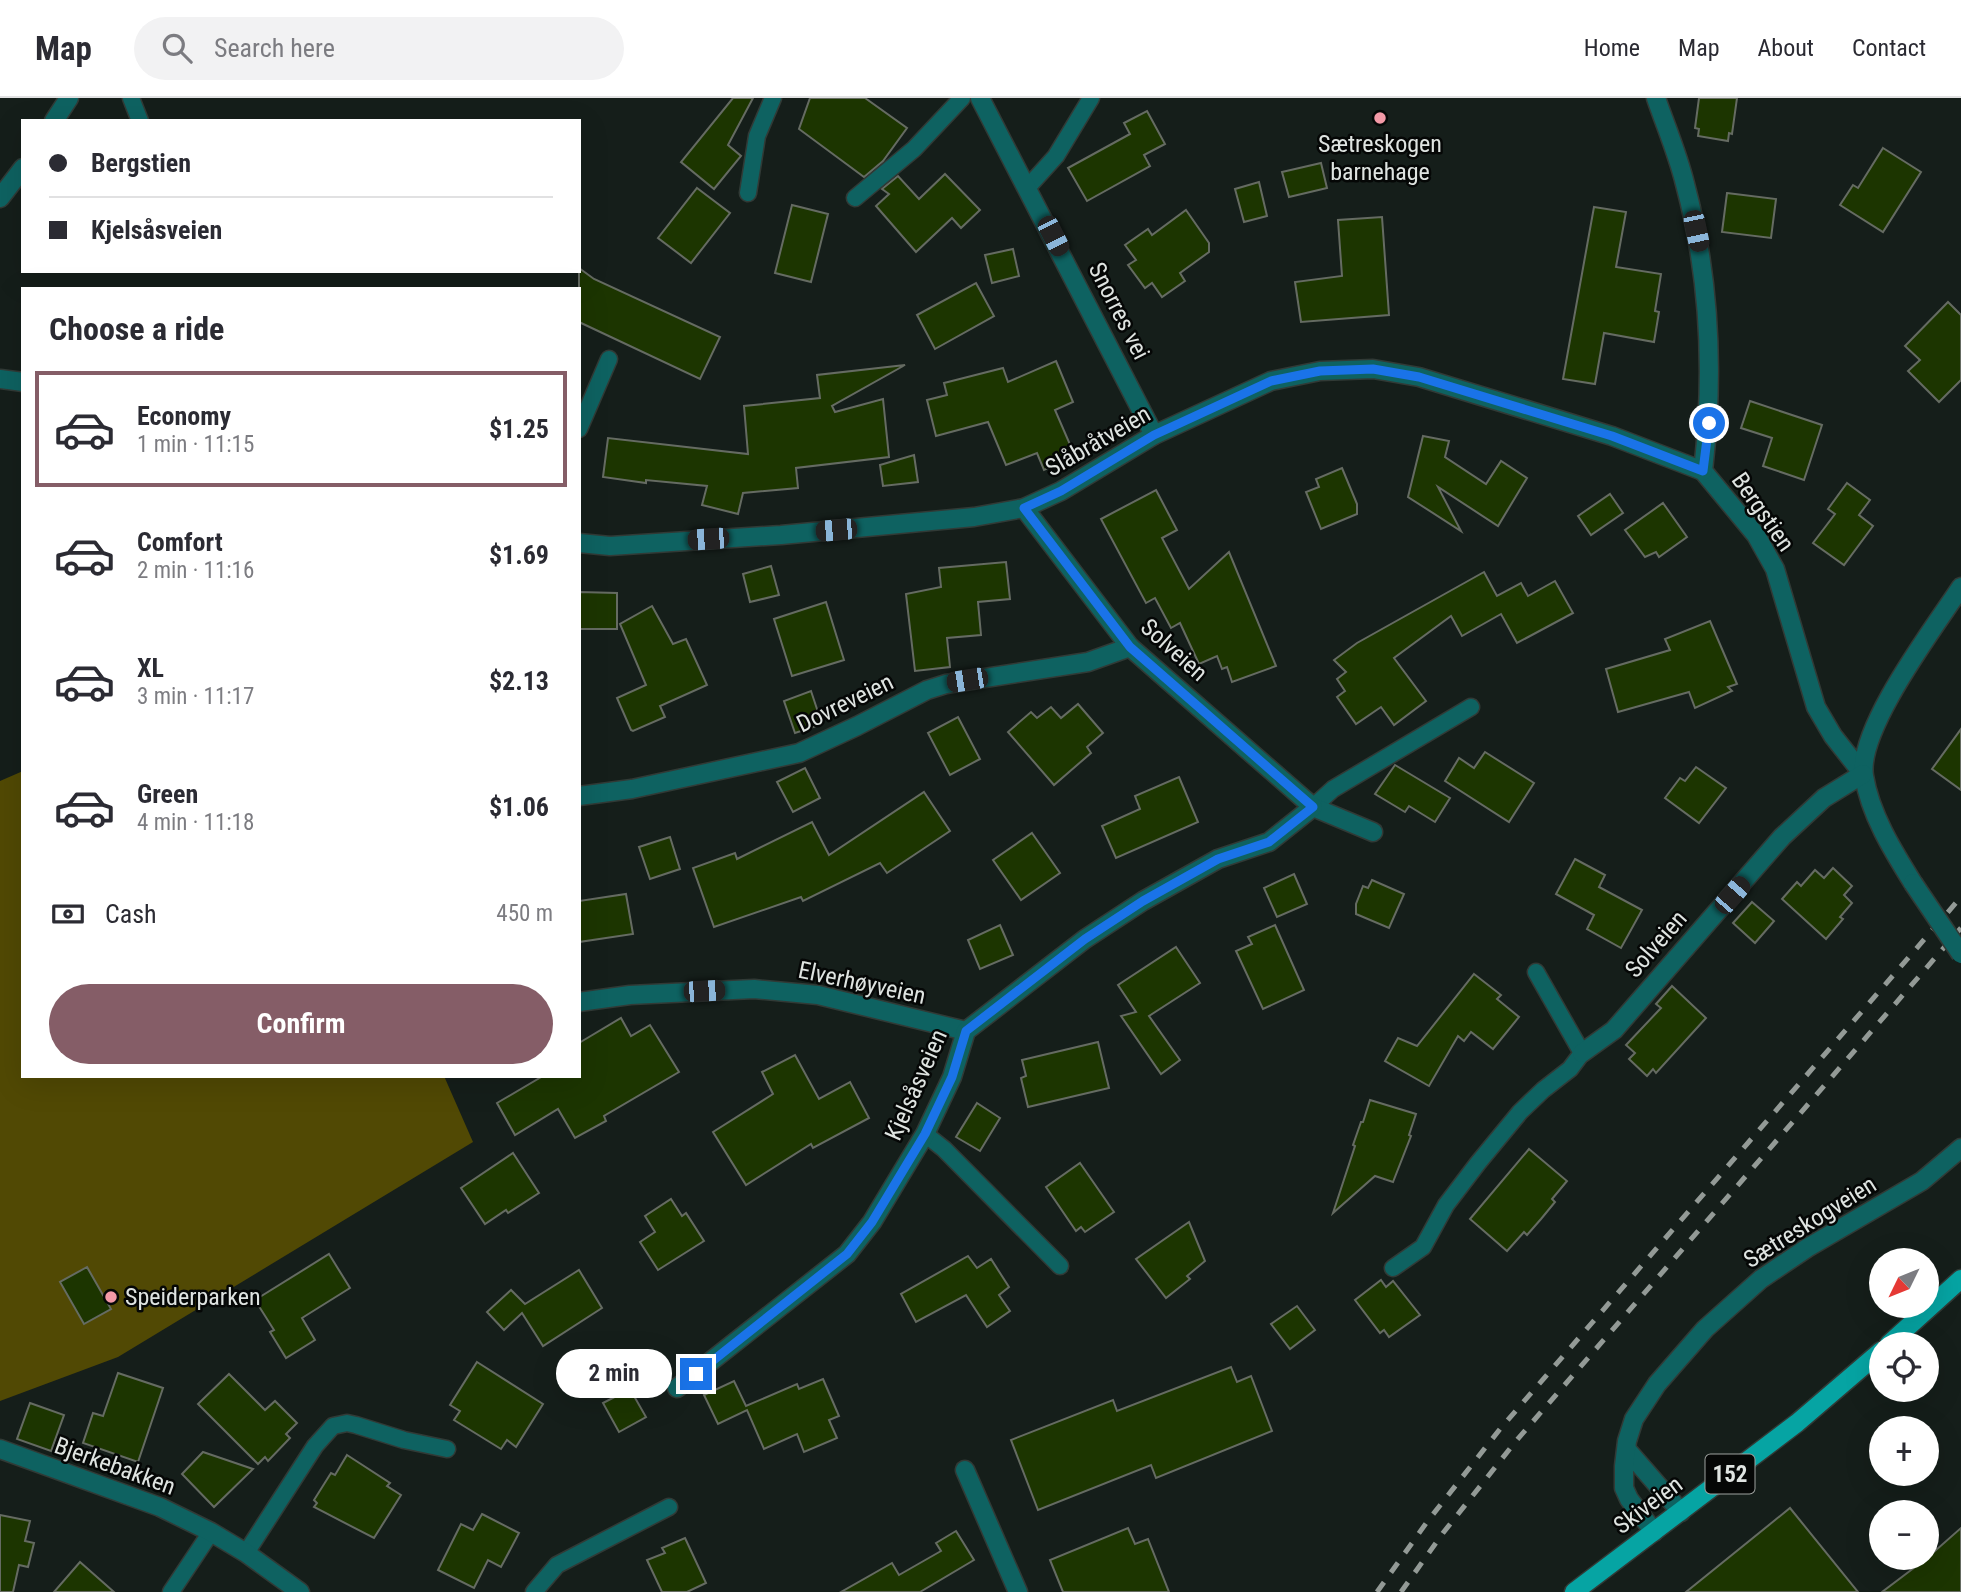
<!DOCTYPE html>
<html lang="en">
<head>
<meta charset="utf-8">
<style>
	body { margin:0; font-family:"Roboto Condensed",sans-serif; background:#f2f2f3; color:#2b2b33; height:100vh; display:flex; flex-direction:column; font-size:26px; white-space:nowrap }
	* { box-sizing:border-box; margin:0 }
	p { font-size:23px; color:#7c7c81 }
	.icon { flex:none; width:38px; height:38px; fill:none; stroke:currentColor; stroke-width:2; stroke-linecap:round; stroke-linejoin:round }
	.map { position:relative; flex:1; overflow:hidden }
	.sheet { position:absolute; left:21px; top:189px; width:560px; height:791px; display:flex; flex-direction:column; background:#fff; border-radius:0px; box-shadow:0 7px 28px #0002 }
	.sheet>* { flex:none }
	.top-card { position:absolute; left:21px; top:21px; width:560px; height:154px; border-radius:0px; box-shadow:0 7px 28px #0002; display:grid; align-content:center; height:154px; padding:0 28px; background:#fff }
	.needle { width:46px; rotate:227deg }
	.buttons { position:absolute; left:1869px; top:1150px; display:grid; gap:14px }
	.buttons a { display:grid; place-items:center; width:70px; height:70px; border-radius:50%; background:#fff; box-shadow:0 7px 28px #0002; font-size:35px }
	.end { position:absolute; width:32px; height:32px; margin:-16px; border:9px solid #1a73e8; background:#fff; box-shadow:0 0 0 4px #fff }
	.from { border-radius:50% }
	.bubble { position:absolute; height:49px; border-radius:24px; background:#fff; box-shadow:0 7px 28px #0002; font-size:23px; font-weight:700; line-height:49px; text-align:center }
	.car { position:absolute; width:21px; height:42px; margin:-21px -10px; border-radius:9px; box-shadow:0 0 5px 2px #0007; background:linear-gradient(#222 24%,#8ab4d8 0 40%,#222 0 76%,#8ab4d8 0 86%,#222 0) }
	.top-card b { display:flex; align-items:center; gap:24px; height:66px; font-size:26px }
	.top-card b+b { border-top:2px solid #e1e1e2 }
	.top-card i { width:18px; height:18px; background:#2b2b33 }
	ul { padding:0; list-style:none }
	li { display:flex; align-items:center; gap:21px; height:116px; margin:0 14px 10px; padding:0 14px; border:4px solid transparent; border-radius:0px }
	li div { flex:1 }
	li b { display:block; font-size:26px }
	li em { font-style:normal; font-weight:700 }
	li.on { border-color:#855d67 }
	li>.icon { width:63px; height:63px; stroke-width:1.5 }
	h2 { padding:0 28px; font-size:32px; line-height:84px }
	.pay { display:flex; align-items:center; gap:18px; height:77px; padding:0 28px; font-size:26px }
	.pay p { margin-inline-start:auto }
	.cta { display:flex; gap:14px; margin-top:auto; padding:14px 28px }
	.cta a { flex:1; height:80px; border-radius:42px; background:#855d67; color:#fff; font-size:28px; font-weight:700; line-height:80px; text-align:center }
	header { display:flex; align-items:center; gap:42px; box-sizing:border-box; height:98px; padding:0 35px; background:#fff; border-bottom:2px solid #e1e1e2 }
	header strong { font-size:33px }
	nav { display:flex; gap:38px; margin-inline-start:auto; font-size:24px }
	.search { width:490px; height:63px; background:#f2f2f3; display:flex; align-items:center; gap:18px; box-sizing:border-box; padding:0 24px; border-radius:38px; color:#7c7c81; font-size:26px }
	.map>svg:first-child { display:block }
</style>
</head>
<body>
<header>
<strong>Map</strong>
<div class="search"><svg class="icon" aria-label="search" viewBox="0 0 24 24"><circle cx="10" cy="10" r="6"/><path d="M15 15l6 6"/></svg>Search here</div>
<nav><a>Home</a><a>Map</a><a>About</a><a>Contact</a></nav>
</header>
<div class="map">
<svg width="1961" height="1494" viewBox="0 0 1961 1494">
	<rect width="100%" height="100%" fill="#151e1a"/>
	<path fill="#514904" d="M23,673V978H444L473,1044L118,1259L0,1303V683Z"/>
	<g fill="#1c3500" stroke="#656b62" stroke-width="2">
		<path d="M733,0H753L728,47L741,58L714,91L681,64Z"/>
		<path d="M810,0H865L907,30L883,63L864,79L799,31Z"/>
		<path d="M1699,0H1737L1732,36L1729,35L1728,43L1698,38L1699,31L1695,30Z"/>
		<path d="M1147,13L1165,46L1144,57L1150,68L1087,103L1068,70L1130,36L1124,25Z"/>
		<path d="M1883,50L1921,74L1883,134L1840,107L1853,87L1858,90Z"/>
		<path d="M1321,65L1327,90L1289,99L1282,74Z"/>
		<path d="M945,76L980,112L961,130L952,120L916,154L876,108L889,96L882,91L898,78L919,101Z"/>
		<path d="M1259,84L1267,118L1244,124L1235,91Z"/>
		<path d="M697,90L730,115L691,165L658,140Z"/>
		<path d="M1727,95L1776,101L1771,140L1722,134Z"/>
		<path d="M792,107L828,116L811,184L775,175Z"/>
		<path d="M1594,109L1626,114L1616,169L1661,176L1655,213L1659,214L1654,244L1604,235L1595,286L1563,281Z"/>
		<path d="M1186,112L1209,145V154L1180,175L1185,183L1162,199L1152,185L1145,190L1128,167L1136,162L1125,147L1148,131L1152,137Z"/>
		<path d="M1382,119L1389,217L1301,224L1295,184L1342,178L1338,122Z"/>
		<path d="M1013,151L1019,178L992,185L985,157Z"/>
		<path d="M579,170L594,181L720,239L700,281L579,224Z"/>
		<path d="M976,185L994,218L935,251L917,217Z"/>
		<path d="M1948,204L1961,217V282L1939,304L1908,273L1920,262L1905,248Z"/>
		<path d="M1056,263L1073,304L1055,312L1075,358L1044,372L1037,355L1006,367L988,324L936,338L927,302L947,297L944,285L1003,270L1008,284Z"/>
		<path d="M905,267L832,308L835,314L883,301L889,359L796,370L798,390L743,395L738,416L702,407L707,388L646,382V385L603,379L608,340L748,356L744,308L820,300L817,277Z"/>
		<path d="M1750,303L1822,327L1804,382L1763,368L1772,340L1741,330Z"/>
		<path d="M1423,338L1449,343L1445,359L1486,386L1501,363L1527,380L1498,428L1438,389L1461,433L1408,399Z"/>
		<path d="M914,357L918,384L883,388L880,367Z"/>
		<path d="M1342,370L1357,406V416L1321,431L1306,394L1319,389L1316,381Z"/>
		<path d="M1847,385L1870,402L1859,417L1873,428L1844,467L1813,445L1835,416L1828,411Z"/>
		<path d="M1156,392L1177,432L1162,440L1189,491L1229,454L1276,568L1232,584L1227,569L1222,571L1217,558L1199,566L1180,525L1171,530L1155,500L1146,505L1101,421Z"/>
		<path d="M1610,396L1623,415L1591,437L1578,418Z"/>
		<path d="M1663,405L1687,439L1659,459L1656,454L1645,459L1625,432Z"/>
		<path d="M1006,464L1010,501L978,504L981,537L947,540L950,569L915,573L906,496L941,489L939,470Z"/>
		<path d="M771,468L779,497L750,504L743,476Z"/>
		<path d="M1484,474L1497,498L1521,485L1528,498L1555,483L1573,515L1517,545L1501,516L1462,538L1451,518L1394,560L1426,603L1394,627L1381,609L1356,626L1337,599L1345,593L1337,581L1346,574L1334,562L1357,545Z"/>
		<path d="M579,494L617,495V531H579Z"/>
		<path d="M826,504L844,562L792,578L774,521Z"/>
		<path d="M652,508L673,546L686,541L707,587L660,608L665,619L633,633L631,632L617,600L646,587L620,526Z"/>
		<path d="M1710,523L1737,586L1728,589L1732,593L1695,610L1689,594L1618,614L1606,571L1670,552L1665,541Z"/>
		<path d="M811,593L822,626L795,635L784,603Z"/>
		<path d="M1078,606L1103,635L1087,649L1091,655L1054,687L1008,634L1031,614L1037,620L1051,609L1061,620Z"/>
		<path d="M958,619L980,661L950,677L928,635Z"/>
		<path d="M1961,631V692L1932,671Z"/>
		<path d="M1485,654L1534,685L1509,724L1445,683L1459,660L1474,670Z"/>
		<path d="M1395,667L1450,700L1435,724L1409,708L1405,714L1375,696Z"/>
		<path d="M1696,669L1726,690L1699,725L1665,700L1680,680L1685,683Z"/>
		<path d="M805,670L820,700L793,714L777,684Z"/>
		<path d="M1179,679L1198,724L1116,760L1102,728L1140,711L1135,698Z"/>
		<path d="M924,694L950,733L887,775L880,765L803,803L801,799L714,829L693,770L735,755L737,761L812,724L829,757Z"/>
		<path d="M1032,735L1060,775L1021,802L993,762Z"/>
		<path d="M670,739L680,771L650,781L639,749Z"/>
		<path d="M1575,761L1605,777L1599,789L1642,812L1621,850L1587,831L1594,817L1556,796Z"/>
		<path d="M1833,770L1852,788L1844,797L1852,805L1840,819L1843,821L1826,841L1782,801L1797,784L1801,788L1815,772L1824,780Z"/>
		<path d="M1294,776L1307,806L1277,819L1264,790Z"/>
		<path d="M1372,782L1404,796L1389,830L1356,816V806L1363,788L1368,790Z"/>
		<path d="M626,796L633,836L579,844V803Z"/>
		<path d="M1752,804L1774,823L1755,845L1733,825Z"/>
		<path d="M1000,827L1013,857L980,871L968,842Z"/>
		<path d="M1275,827L1304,892L1263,911L1236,853L1252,846L1248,839Z"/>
		<path d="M1176,849L1200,885L1149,918L1180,962L1161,976L1121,918L1136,914L1118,887Z"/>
		<path d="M1474,876L1501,897L1497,901L1519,919L1493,951L1471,934L1464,943L1458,938L1429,988L1385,963L1398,940L1417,948Z"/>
		<path d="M1672,888L1706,920L1656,975L1653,971L1647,978L1629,961L1635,955L1626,947L1661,910L1656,906Z"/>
		<path d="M621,920L631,938L650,927L679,974L604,1018L606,1023L575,1040L558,1011L515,1037L497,1005L543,978H579V945Z"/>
		<path d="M1098,944L1109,990L1028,1009L1021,980L1026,978L1022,962Z"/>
		<path d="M795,957L819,1001L850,984L869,1020L813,1050L811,1046L746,1087L713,1034L773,996L762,974Z"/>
		<path d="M1370,1002L1416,1016L1409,1037L1411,1038L1393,1084L1375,1078L1333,1115L1355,1048L1353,1047L1361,1024H1363Z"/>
		<path d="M977,1005L1000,1020L980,1053L956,1039Z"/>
		<path d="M1529,1051L1567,1083L1552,1101L1555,1104L1541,1121L1527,1137L1524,1134L1507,1153L1470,1121Z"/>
		<path d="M513,1055L539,1095L508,1115L506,1112L485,1126L461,1090Z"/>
		<path d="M1080,1065L1114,1114L1085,1134L1081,1129L1076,1133L1046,1089Z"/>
		<path d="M671,1101L682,1118L686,1115L704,1143L658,1172L640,1144L655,1134L645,1118Z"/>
		<path d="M1189,1124L1205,1163L1187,1178L1190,1181L1166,1200L1136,1161Z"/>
		<path d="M329,1156L350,1190L302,1220L315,1242L286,1260L270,1234L274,1232L255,1202Z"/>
		<path d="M968,1158L977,1170L991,1161L1009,1189L999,1197L1010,1213L987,1229L966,1197L916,1224L901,1196Z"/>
		<path d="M87,1169L111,1211L84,1226L60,1184Z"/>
		<path d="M579,1172L602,1210L543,1248L522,1215L504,1232L487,1214L511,1192L525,1206Z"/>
		<path d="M1381,1182L1386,1189L1393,1183L1420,1217L1389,1239L1384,1232L1380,1235L1355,1202Z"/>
		<path d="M1297,1208L1315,1232L1290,1251L1271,1226Z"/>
		<path d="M477,1264L543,1306L516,1349L507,1342L501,1351L454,1322L460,1313L450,1307Z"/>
		<path d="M1231,1269L1237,1284L1251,1278L1272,1333L1156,1380L1151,1367L1038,1412L1011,1342L1113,1302L1117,1313Z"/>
		<path d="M118,1275L163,1290L138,1364L83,1345L93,1315L103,1318Z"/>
		<path d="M229,1276L265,1312L275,1303L297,1325L286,1336L290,1340L268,1363L265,1359L258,1366L198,1306Z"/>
		<path d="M823,1281L839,1318L829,1322L837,1340L804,1354L797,1336L764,1351L747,1312L718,1326L704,1297L734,1283L746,1308L797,1286L799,1291Z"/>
		<path d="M630,1291L646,1319L619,1334L603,1305Z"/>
		<path d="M30,1305L64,1317L51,1353L17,1341Z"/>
		<path d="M203,1354L253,1371L214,1409L182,1376Z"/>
		<path d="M347,1357L390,1385L387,1388L401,1397L374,1440L314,1409L317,1405L314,1402L331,1375L335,1377Z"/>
		<path d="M1790,1410L1858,1494H1686Z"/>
		<path d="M482,1416L519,1435L501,1469L488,1462L474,1490L438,1472L461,1426L473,1432Z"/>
		<path d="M0,1417L30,1423L25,1443L34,1445L28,1469L19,1467L13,1494H0Z"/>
		<path d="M1128,1430L1135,1446L1148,1441L1169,1494H1063L1050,1462Z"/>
		<path d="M1961,1430V1494H1882L1927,1460Z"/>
		<path d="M956,1433L974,1462L920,1494H841L892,1465L899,1477L941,1453L936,1445Z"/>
		<path d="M685,1440L706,1485L687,1494H662L647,1462L665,1455L662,1450Z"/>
		<path d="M80,1464L114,1494H54Z"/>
	</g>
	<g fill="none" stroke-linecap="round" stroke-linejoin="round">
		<defs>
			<g id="lane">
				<path d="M131,0L140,23"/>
				<path d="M1028,89L1056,58L1091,0"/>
				<path d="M748,95L757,38L773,0"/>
				<path d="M855,100L914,51L962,0"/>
				<path d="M579,331L609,261"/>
				<path d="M1313,709L1333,691L1471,609"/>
				<path d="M925,1036L944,1051L1060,1168"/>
				<path d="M1393,1170L1423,1149L1446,1107L1478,1065L1520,1014L1543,992L1570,971L1582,955L1536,874"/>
				<path d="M246,1455L315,1348L333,1328L347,1325L356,1327L404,1342L447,1351"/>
				<path d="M171,1494L211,1434"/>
				<path d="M534,1494L557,1467L669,1409"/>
			</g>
			<g id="street">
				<path d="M980,0L1154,337"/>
				<path d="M1656,0C1666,29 1678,57 1685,86C1710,179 1714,278 1703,373L1756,437L1775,471L1816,609L1833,638L1863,676"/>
				<path d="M54,23L69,0"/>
				<path d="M0,100L23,70"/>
				<path d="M0,281L23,284"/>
				<path d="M1024,410L1130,549L1313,709L1373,734"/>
				<path d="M579,445L610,448L781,437L974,419L1024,410L1061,393L1154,337L1271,283L1320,273L1373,271L1419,279L1612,338L1703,373"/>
				<path d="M579,698L632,691L799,655L857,628L927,592L946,586L1088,564L1130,549"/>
				<path d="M1913,785C1893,753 1870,716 1864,678C1857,631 1934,530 1961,489"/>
				<path d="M579,904L630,897L754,891L818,897L966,933"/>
				<path d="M1582,955L1614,932L1782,739L1824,700L1863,676"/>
				<path d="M677,1290L847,1156L872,1124L925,1036L952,979L966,933L1085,841L1143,803L1218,761L1269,744L1313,709"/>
				<path d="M0,1351L160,1409L211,1434L246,1455L300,1494"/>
				<path d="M1627,1352L1681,1414"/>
				<path d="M965,1372L1018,1494"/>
				<path d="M1654,1434L1629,1401L1624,1390V1368L1627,1343L1634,1321L1657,1286L1705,1231L1761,1181L1807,1150L1922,1083L1961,1050"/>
			</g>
			<g id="primary">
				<path d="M1889,1246L1961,1181"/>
				<path d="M1574,1494L1797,1325L1881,1253"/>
			</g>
		</defs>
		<use href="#lane" stroke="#313a36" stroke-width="19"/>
		<use href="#street" stroke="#313a36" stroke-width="21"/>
		<use href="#primary" stroke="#313a36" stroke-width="21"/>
		<use href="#lane" stroke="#0e6261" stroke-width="16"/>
		<use href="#street" stroke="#0e6261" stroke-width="18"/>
		<use href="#primary" stroke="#06a4a3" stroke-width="18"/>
		<g stroke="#939a96" stroke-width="5" stroke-dasharray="12 12" stroke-linecap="butt">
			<path d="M1377,1494L1427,1424L1500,1331L1961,799"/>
			<path d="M1401,1494L1443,1435L1516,1343L1961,830"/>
		</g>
		<defs>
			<path id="street-bridge" d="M1913,785L1961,856"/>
		</defs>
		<use href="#street-bridge" stroke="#313a36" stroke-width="21" stroke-linecap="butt"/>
		<use href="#street-bridge" stroke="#0e6261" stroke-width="18"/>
	</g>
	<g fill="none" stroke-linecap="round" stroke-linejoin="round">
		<path stroke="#1a73e8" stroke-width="9" d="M696,1276L847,1156L872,1124L925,1036L952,979L966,933L1085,841L1143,803L1218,761L1269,744L1313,709L1130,549L1024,410L1061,393L1154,337L1178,326L1271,283L1320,273L1373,271L1419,279L1612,338L1703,373L1709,325"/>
	</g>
	<g fill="#f39aa7" stroke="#050706" stroke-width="2.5">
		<circle cx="1380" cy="20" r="7"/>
		<circle cx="111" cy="1199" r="7"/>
	</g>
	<g text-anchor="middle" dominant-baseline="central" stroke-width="5" stroke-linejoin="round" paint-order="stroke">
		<rect fill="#050706" stroke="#9ea29f" stroke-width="2" x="1705.5" y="1356.5" width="49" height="39" rx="5"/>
		<g font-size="23" font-weight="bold" fill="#dfe4e1">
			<text x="1730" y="1376">152</text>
		</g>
		<g font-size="24" fill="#dfe4e1" stroke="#050706">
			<text x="1380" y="46">Sætreskogen<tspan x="1380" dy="28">barnehage</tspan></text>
			<text x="125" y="1199" text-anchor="start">Speiderparken</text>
		</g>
		<g font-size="24" fill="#dfe4e1" stroke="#050706">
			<text transform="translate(1119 213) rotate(63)">Snorres vei</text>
			<text transform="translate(1098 343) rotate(-30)">Slåbråtveien</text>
			<text transform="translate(1763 414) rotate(55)">Bergstien</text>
			<text transform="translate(1174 552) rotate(42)">Solveien</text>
			<text transform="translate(845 605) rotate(-26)">Dovreveien</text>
			<text transform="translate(1656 846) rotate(-49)">Solveien</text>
			<text transform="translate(862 885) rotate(12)">Elverhøyveien</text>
			<text transform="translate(916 987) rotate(-66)">Kjelsåsveien</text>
			<text transform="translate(1810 1124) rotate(-32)">Sætreskogveien</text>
			<text transform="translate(115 1368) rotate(20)">Bjerkebakken</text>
			<text transform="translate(1648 1407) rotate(-37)">Skiveien</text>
		</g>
	</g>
</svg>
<div class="buttons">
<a><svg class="needle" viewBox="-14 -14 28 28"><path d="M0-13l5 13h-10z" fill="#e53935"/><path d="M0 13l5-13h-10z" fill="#7c7c81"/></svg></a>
<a><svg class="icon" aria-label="locate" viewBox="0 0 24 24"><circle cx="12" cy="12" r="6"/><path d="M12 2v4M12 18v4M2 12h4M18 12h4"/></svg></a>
<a>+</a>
<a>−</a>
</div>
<i class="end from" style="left:1709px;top:325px"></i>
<i class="end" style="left:696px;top:1276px"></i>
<div class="bubble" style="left:556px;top:1251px;width:116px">2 min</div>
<i class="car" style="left:1696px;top:133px;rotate:168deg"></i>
<i class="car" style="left:1053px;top:138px;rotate:153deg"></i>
<i class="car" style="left:836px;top:432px;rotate:265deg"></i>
<i class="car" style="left:708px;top:441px;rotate:266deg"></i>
<i class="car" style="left:967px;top:582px;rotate:261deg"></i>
<i class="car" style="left:1732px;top:797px;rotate:41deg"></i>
<i class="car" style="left:704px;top:893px;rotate:87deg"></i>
<div class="top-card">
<b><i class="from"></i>Bergstien</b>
<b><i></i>Kjelsåsveien</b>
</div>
<section class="sheet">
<h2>Choose a ride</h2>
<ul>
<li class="on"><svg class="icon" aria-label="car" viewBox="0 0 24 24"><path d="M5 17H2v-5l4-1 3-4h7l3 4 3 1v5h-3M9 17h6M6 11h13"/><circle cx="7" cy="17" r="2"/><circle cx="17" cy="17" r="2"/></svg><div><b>Economy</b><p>1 min · 11:15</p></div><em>$1.25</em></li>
<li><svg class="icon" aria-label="car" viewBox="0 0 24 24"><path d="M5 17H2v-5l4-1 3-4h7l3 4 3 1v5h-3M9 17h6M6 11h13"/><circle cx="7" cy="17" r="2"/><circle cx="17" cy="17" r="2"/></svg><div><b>Comfort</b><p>2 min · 11:16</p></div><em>$1.69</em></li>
<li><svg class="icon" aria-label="car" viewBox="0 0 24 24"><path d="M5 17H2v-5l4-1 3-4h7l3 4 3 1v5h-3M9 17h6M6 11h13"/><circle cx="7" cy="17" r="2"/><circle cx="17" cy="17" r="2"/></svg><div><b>XL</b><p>3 min · 11:17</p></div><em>$2.13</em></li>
<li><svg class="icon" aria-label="car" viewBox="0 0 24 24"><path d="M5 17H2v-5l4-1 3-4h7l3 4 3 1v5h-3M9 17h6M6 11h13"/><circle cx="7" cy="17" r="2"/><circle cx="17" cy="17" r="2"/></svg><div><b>Green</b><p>4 min · 11:18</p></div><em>$1.06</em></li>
</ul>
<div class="pay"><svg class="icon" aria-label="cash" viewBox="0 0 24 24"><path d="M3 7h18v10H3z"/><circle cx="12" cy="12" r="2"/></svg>Cash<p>450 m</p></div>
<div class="cta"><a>Confirm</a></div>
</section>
</div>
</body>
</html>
